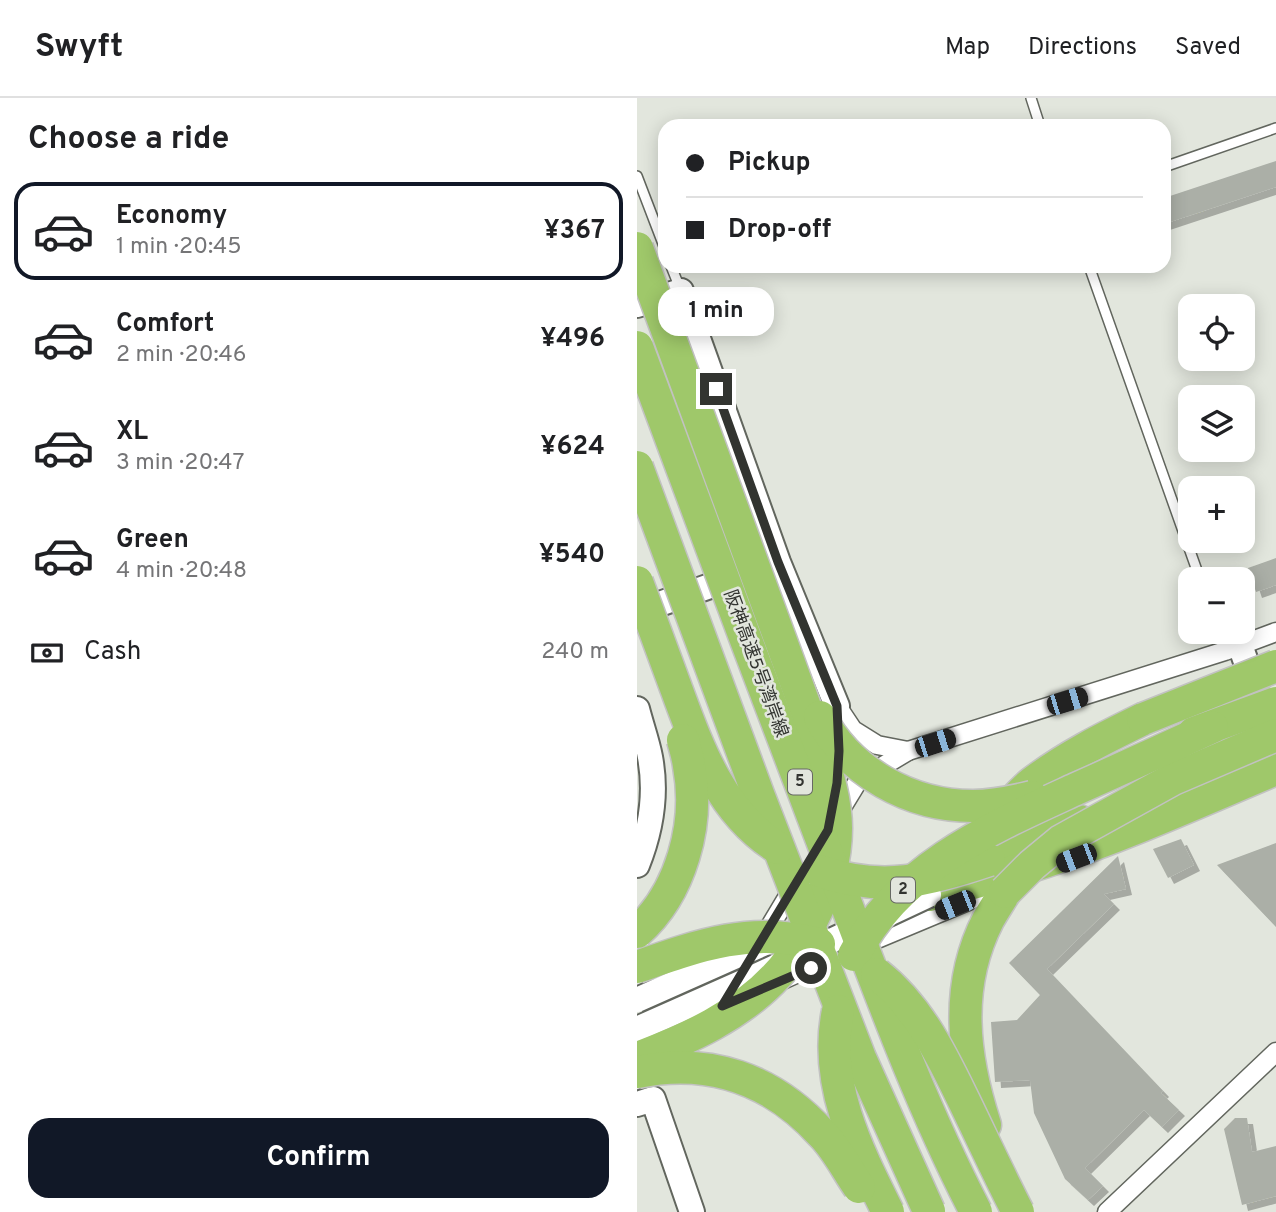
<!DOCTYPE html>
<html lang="en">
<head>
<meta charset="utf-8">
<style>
	body { margin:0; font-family:Overpass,"Noto Sans JP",sans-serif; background:#f6f6f6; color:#202124; height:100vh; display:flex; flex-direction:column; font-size:26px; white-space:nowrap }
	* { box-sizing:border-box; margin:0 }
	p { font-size:23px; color:#757577 }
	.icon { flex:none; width:38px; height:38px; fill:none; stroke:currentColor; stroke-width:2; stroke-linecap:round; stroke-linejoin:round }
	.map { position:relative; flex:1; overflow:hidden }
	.sheet { display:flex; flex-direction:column; background:#fff; width:637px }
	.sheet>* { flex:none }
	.top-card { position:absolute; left:21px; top:21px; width:513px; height:154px; border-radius:21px; box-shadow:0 4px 18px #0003; display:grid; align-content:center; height:154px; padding:0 28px; background:#fff }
	.controls { position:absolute; left:541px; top:196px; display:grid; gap:14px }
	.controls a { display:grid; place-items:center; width:77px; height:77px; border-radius:14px; background:#fff; box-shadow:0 4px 18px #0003; font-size:35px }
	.end { position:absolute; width:32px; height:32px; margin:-16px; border:9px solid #323430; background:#fff; box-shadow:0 0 0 4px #fff }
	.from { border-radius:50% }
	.bubble { position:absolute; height:49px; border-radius:21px; background:#fff; box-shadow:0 4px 18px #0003; font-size:23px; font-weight:700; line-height:49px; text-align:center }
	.car { position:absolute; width:21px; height:42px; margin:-21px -10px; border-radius:9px; box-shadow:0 0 5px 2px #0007; background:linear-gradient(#222 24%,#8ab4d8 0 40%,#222 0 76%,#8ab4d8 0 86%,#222 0) }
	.top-card b { display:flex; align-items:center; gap:24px; height:66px; font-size:26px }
	.top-card b+b { border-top:2px solid #e0e0e0 }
	.top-card i { width:18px; height:18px; background:#202124 }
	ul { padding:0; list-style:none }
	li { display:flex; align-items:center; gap:21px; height:98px; margin:0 14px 10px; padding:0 14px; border:4px solid transparent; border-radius:21px }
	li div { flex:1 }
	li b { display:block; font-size:26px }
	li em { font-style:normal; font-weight:700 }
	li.active { border-color:#111827 }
	li>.icon { width:63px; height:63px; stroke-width:1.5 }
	h2 { padding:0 28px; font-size:32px; line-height:84px }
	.pay { display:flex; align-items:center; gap:18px; height:77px; padding:0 28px; font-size:26px }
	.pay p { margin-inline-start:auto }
	.action { display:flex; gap:14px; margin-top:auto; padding:14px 28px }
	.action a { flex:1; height:80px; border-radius:21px; background:#111827; color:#fff; font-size:28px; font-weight:700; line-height:80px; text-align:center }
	header { display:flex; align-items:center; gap:42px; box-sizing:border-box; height:98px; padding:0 35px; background:#fff; border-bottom:2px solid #e0e0e0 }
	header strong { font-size:33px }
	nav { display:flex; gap:38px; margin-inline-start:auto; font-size:24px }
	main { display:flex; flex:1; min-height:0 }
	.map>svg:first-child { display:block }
</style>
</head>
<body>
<header>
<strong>Swyft</strong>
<nav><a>Map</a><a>Directions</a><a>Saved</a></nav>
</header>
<main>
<section class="sheet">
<h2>Choose a ride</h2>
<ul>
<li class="active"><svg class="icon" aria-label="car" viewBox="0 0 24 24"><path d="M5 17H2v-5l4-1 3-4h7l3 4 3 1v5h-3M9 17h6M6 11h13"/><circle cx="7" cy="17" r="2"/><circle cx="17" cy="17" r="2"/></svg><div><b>Economy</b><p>1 min · 20:45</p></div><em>¥367</em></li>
<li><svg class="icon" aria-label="car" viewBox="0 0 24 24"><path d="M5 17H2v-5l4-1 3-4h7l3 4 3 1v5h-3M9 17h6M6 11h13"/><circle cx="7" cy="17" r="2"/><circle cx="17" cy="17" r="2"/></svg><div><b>Comfort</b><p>2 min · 20:46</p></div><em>¥496</em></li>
<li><svg class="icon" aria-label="car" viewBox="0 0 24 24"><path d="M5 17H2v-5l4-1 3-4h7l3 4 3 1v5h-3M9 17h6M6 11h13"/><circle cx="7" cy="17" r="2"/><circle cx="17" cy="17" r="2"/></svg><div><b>XL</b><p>3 min · 20:47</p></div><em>¥624</em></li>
<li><svg class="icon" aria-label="car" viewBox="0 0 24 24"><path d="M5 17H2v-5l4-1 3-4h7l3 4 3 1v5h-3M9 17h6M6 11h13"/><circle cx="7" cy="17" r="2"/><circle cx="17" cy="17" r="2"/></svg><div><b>Green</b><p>4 min · 20:48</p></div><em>¥540</em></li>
</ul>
<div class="pay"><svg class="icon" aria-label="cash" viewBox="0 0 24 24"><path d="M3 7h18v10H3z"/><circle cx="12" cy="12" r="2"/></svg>Cash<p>240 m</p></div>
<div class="action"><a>Confirm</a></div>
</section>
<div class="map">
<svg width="639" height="1114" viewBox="0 0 639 1114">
	<defs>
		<filter id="shadow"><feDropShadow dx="6" dy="6" stdDeviation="0" flood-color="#0004"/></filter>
	</defs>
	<rect width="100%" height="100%" fill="#e2e6dd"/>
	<g fill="#abafa7" filter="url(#shadow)">
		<path d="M639,63V89L527,126V100Z"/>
		<path d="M639,460V487L619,494L611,470Z"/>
		<path d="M544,741L557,767L531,780L516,751Z"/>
		<path d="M639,745V829L580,767Z"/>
		<path d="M481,758L489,791L467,796L477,806L410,871L526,993L524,995L542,1012L525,1029L507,1012L448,1070L466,1088L451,1102L428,1081L397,1015L393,982L358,984L354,924L380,922L403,897L372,865Z"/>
		<path d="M598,1020H610L615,1054L639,1048V1098L605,1107L587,1031Z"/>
	</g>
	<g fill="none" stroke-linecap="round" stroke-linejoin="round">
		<defs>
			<g id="lane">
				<path d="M394,0L403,28"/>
				<path d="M527,69L639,30"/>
				<path d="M0,78L28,151"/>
				<path d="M34,168L44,193"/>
				<path d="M452,168L563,481"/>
				<path d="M582,534L588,553"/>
			</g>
			<g id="street">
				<path d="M200,608L216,632L240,647L271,653L588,553L639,534"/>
				<path d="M199,719L221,683L271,653"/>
				<path d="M228,846L350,795"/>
				<path d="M141,884L192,861"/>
				<path d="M96,890L159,785"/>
				<path d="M470,1114L639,954"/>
			</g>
			<g id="secondary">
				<path d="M0,207L44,193L141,464L200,608"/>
				<path d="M0,514L135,466"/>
				<path d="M603,547L631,626"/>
				<path d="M0,611C4,627 10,643 13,659C20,696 14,732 0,767"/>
				<path d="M0,1006L16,1001L55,1114"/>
			</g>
			<g id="highway">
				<path d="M367,713C376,704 385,693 395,685C429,659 467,640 506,621"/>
				<path d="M352,762L442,723"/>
				<path d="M292,797C332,786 371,776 410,763C488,737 563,703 639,671"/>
				<path d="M348,1027C326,959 317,889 351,822C356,813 362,804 368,794"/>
			</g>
		</defs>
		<use href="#lane" stroke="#62665e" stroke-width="12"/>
		<use href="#street" stroke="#62665e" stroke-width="21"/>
		<use href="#secondary" stroke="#62665e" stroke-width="28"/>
		<use href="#highway" stroke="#c2c2c1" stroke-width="35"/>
		<use href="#lane" stroke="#fff" stroke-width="9"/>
		<use href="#street" stroke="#fff" stroke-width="18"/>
		<use href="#secondary" stroke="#fff" stroke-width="24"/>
		<use href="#highway" stroke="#9fc86a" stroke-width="32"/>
		<defs>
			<g id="secondary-bridge">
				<path d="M0,902L135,842"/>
				<path d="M0,931L117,879L292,797"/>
			</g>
			<g id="highway-bridge">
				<path d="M0,150L178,636C187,666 199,698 199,730C199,762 190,793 175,822C166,841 156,860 141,876C104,917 51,941 0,960"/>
				<path d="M0,249C64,422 128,594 194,766C239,884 281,1002 339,1114"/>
				<path d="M0,369L121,696L223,960L292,1113"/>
				<path d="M0,484C13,519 26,554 39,590C61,650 84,715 141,750"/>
				<path d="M183,619C212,674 273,708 336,708C356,708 375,704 395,699"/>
				<path d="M506,621L639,568"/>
				<path d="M557,635L639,605"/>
				<path d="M183,773C245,795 293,782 352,762"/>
				<path d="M368,794L395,767L424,743L536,681L639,637"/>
				<path d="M0,834C44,795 63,726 52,668C51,659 48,650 46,642"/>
				<path d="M217,857C262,769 354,730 439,691C484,671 530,650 575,629"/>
				<path d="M0,869C62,847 116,828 182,846"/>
				<path d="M240,876C282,909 304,956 327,1003C345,1040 362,1077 381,1114"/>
				<path d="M201,913C186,985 220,1052 251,1114"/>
				<path d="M0,974C73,959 135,981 185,1036C200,1051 210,1072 222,1089"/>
			</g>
		</defs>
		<use href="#secondary-bridge" stroke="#62665e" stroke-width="28" stroke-linecap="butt"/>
		<use href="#highway-bridge" stroke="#c2c2c1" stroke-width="35" stroke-linecap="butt"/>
		<use href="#secondary-bridge" stroke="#fff" stroke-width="24"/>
		<use href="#highway-bridge" stroke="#9fc86a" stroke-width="32"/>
	</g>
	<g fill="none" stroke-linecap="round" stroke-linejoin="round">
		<path stroke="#323430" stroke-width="9" d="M79,291L141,464L200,608L202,653L200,685L191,732L85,908L174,870"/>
	</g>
	<g text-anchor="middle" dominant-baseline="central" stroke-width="5" stroke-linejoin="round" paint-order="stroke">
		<g fill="#e2e6dd" stroke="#676964" stroke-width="2">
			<rect x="151" y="671.5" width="24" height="25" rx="5"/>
			<rect x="254" y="779.5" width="24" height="25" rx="5"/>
		</g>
		<g font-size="16" font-weight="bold" fill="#323430">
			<text x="163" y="684">5</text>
			<text x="266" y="792">2</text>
		</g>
		<g font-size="18" fill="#323430" stroke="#e2e6dd">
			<text transform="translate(118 566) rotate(70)">阪神高速5号湾岸線</text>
		</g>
	</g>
</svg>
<div class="controls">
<a><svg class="icon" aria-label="locate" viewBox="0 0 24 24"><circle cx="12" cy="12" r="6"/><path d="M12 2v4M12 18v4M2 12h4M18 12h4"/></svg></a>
<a><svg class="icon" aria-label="layers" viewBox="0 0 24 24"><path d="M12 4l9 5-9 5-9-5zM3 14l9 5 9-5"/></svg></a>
<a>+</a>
<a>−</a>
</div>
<i class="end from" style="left:174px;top:870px"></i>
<i class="end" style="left:79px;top:291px"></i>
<div class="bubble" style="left:21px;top:189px;width:116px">1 min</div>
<i class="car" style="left:430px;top:603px;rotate:73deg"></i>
<i class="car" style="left:298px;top:645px;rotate:72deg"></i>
<i class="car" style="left:439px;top:760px;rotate:249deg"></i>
<i class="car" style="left:318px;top:807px;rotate:248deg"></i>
<div class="top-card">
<b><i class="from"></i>Pickup</b>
<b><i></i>Drop-off</b>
</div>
</div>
</main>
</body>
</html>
